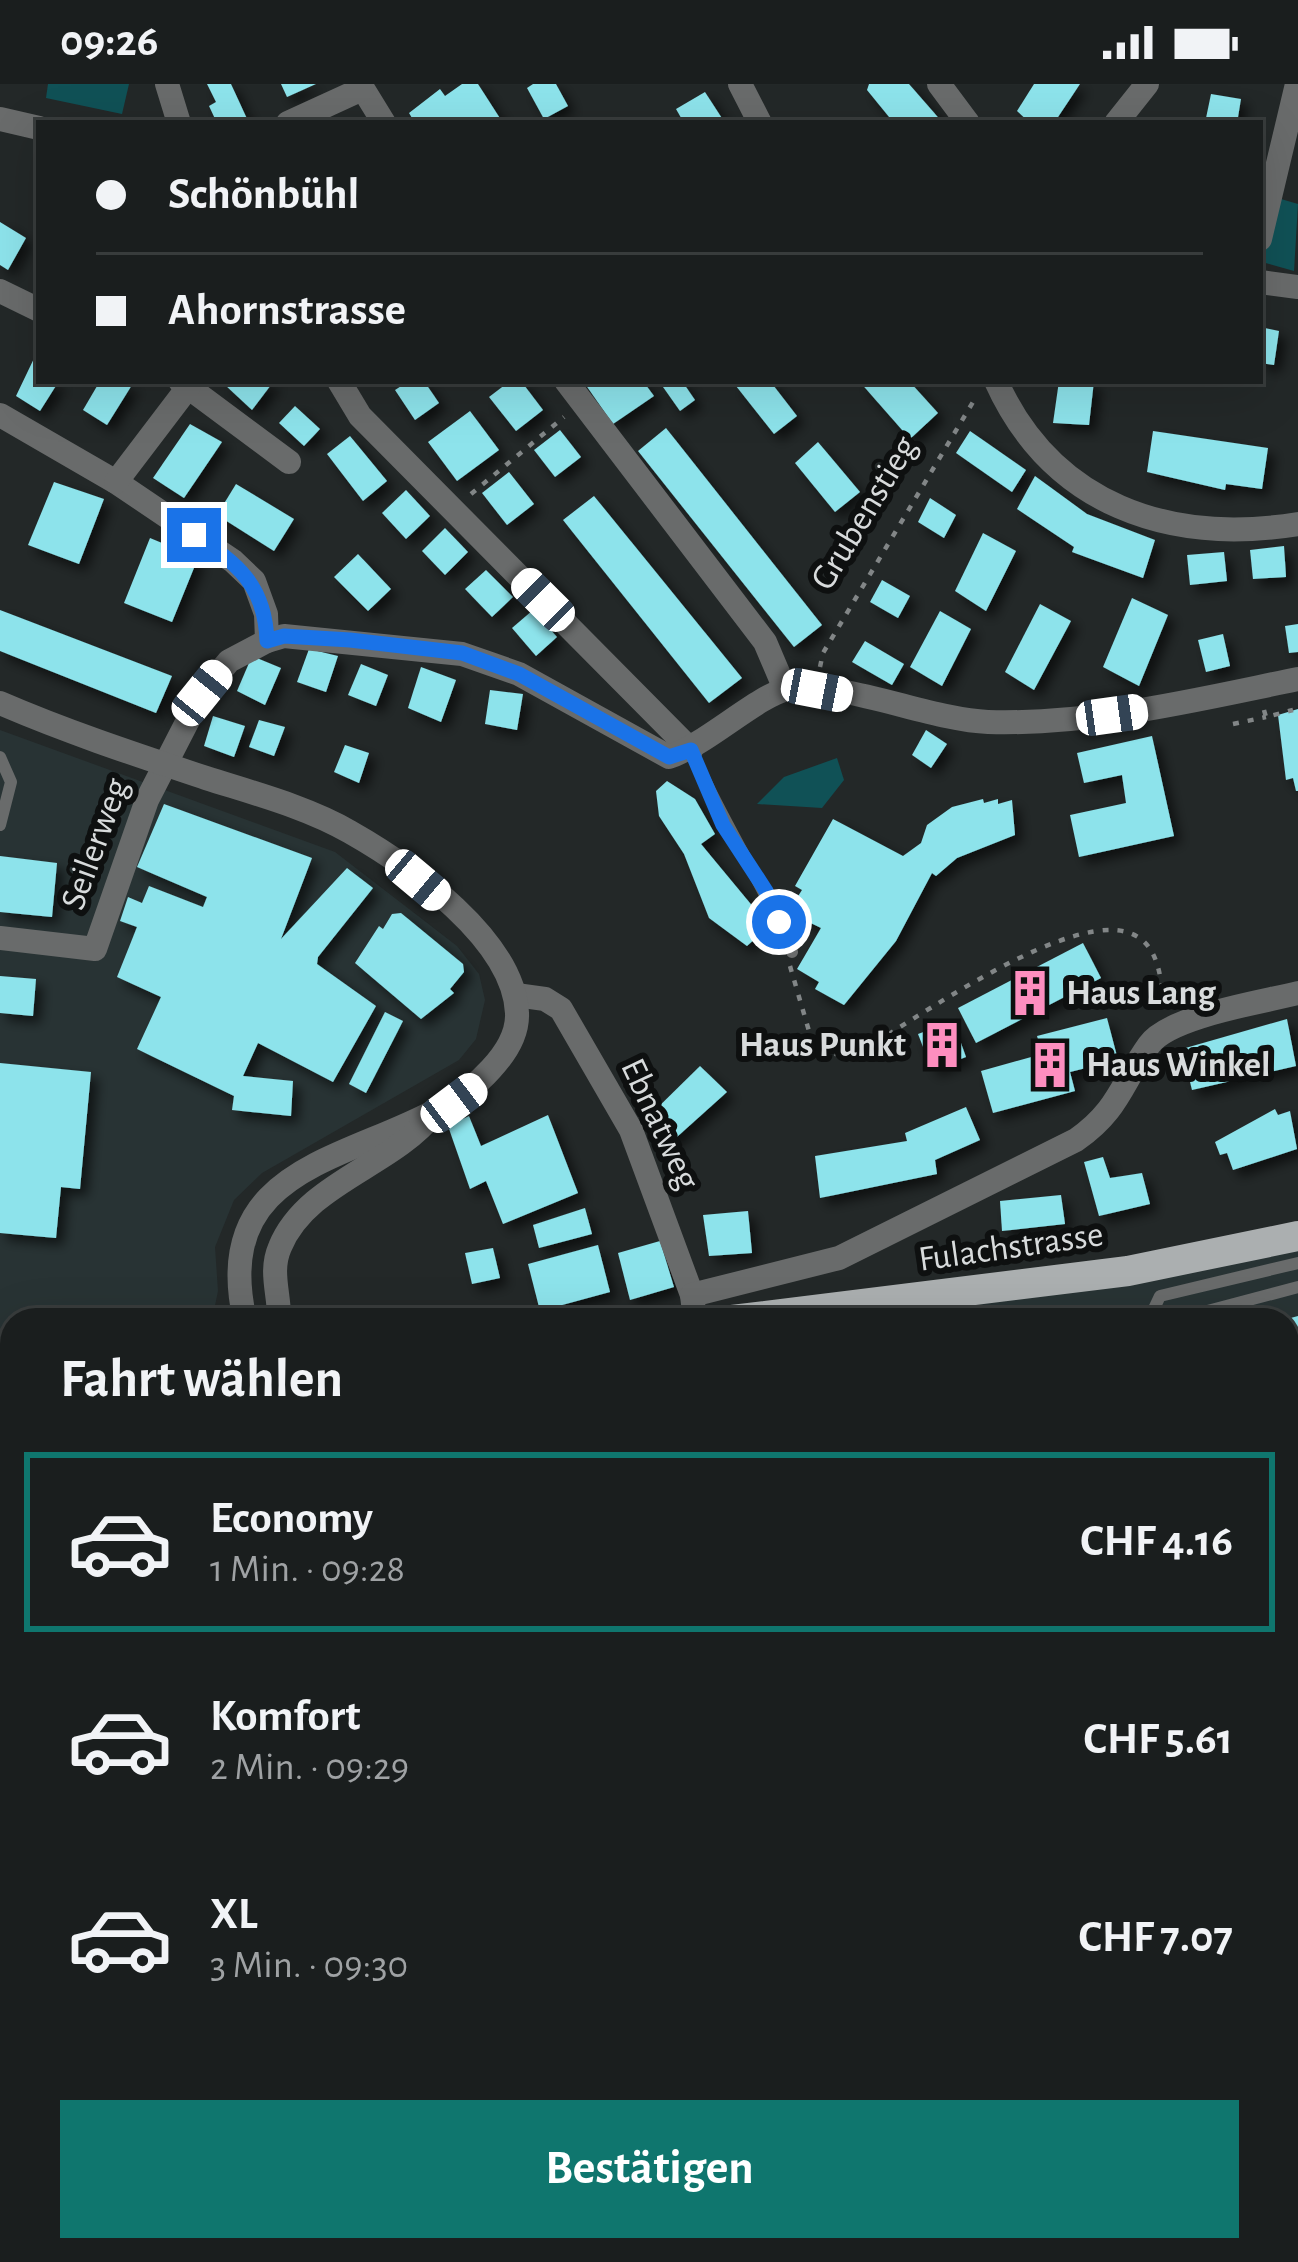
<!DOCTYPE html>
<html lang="de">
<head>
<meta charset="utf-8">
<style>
	body { margin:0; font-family:"Alegreya Sans",sans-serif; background:#272b2b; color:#f1f3f6; height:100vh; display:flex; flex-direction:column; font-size:45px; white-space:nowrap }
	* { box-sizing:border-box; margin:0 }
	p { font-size:39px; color:#9fa2a4 }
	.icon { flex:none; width:66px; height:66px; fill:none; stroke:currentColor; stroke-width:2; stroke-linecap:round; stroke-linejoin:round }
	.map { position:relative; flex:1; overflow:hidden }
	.side { position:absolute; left:0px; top:1224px; width:1299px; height:954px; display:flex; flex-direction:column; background:#1a1e1e; border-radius:36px 36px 0 0; box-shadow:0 12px 48px #0002,0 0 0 3px #383c3c }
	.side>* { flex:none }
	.hud { position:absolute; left:36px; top:36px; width:1227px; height:264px; border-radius:0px; box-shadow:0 12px 48px #0002,0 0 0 3px #383c3c; display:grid; align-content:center; height:264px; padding:0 60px; background:#1a1e1e }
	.end { position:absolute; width:54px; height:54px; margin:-27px; border:15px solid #1a73e8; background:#fff; box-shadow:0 0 0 6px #fff }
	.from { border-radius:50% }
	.car { position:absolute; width:36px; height:72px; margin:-36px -18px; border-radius:15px; box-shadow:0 0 9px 3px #0007; background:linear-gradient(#fff 24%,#345 0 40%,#fff 0 76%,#345 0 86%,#fff 0) }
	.hud b { display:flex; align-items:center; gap:42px; height:114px; font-size:45px }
	.hud b+b { border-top:3px solid #383c3c }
	.hud i { width:30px; height:30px; background:#f1f3f6 }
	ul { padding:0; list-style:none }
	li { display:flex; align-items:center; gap:36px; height:180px; margin:0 24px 18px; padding:0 36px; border:6px solid transparent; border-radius:0px }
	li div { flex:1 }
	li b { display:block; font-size:45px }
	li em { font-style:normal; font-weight:700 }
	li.on { border-color:#0f766e }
	li>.icon { width:108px; height:108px; stroke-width:1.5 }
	h2 { padding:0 60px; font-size:54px; line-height:144px }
	.primary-button { display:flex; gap:24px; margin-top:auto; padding:24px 60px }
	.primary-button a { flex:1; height:138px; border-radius:0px; background:#0f766e; color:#fff; font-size:48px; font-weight:700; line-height:138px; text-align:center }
	.status { display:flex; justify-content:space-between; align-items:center; height:84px; padding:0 60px; background:#1a1e1e; direction:ltr }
	.status svg { height:33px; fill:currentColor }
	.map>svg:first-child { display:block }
</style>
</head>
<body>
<div class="status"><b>09:26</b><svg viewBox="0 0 49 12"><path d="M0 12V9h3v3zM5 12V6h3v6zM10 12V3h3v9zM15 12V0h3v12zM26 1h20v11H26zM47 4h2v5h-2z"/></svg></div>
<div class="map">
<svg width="1298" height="2178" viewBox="0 0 1298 2178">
	<defs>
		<filter id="shadow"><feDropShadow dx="7" dy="7" stdDeviation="6" flood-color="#0009"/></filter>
	</defs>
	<rect width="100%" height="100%" fill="#232828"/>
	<g fill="#283334">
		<path d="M0,646L335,768L457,862L479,890L485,916L476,955L459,976L262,1089L234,1116L215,1163L218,1207L212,1236H12V1289L0,1291Z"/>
		<path d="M1298,1152V1479L1287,1480V1236H732Z"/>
		<path d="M12,1321V1625L0,1626V1323Z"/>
	</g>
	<g fill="#105156">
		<path d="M48,0H129L122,30L46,14Z"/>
		<path d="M1281,115L1298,120L1294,187L1262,178Z"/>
		<path d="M837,674L844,696L822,724L757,720L784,693Z"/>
	</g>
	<g fill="#8de3eb" filter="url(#shadow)">
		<path d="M207,0H231L248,37L217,39L209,22L216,18Z"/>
		<path d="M281,0H316L287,13Z"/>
		<path d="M462,0H478L503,39H415L409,29L440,5L445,12Z"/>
		<path d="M533,0H556L568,22L544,35L527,4Z"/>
		<path d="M869,0H909L943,39H894L867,6Z"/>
		<path d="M1034,0H1080L1054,39H1030L1017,27Z"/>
		<path d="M705,8L725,39H684L676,25Z"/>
		<path d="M1211,10L1241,15L1237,39H1205Z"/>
		<path d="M0,138L26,154L8,186L0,181Z"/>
		<path d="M1260,243L1279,247L1274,281L1260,279Z"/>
		<path d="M39,264V297H59L40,327L16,312Z"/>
		<path d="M100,297L132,301L107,341L83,326Z"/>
		<path d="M228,297H274L252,326L225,301Z"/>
		<path d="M409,297H424L439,319L415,336L395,306Z"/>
		<path d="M510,297H521L543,326L516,347L489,313Z"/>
		<path d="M583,297H643L654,312L613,340Z"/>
		<path d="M671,297H682L695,316L680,327L663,303Z"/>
		<path d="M742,297H770L797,332L774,350L736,302Z"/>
		<path d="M859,297H909L938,329L910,355Z"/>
		<path d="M1059,297H1094L1089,341L1053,339Z"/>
		<path d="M295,322L320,345L304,362L279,339Z"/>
		<path d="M470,327L499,366L457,397L428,358Z"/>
		<path d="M190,340L222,358L184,414L153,394Z"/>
		<path d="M666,344L822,541L794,563L638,367Z"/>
		<path d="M560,346L581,373L555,393L534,366Z"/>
		<path d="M970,347L1026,386L1012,408L956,369Z"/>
		<path d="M1153,347L1268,364L1262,405L1226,400L1225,406L1147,388Z"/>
		<path d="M350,352L387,397L363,417L327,370Z"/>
		<path d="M818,358L860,408L835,428L795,379Z"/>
		<path d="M509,388L534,420L507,441L482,409Z"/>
		<path d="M1035,392L1087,430L1155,456L1143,494L1072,468L1074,463L1017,425Z"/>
		<path d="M54,398L104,415L79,480L28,461Z"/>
		<path d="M236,400L294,435L274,467L217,431Z"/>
		<path d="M406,406L430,432L406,455L382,429Z"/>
		<path d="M594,412L742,594L709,619L563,436Z"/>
		<path d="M930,414L956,431L944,454L918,438Z"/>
		<path d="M445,444L468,468L445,491L422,467Z"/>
		<path d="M983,449L1016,467L986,527L955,507Z"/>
		<path d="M150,454L198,474L172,538L124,519Z"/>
		<path d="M1284,462L1286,493L1253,495L1250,466Z"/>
		<path d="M1224,468L1227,497L1190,501L1187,471Z"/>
		<path d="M358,470L391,505L368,527L334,493Z"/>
		<path d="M486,486L513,513L492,533L465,505Z"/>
		<path d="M882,496L910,512L898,534L870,518Z"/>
		<path d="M1132,514L1168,531L1139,602L1103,583Z"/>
		<path d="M1040,520L1071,537L1034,606L1005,588Z"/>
		<path d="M0,526L172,592L156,629L0,567Z"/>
		<path d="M533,526L557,553L536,572L512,544Z"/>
		<path d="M940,527L971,545L942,602L910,583Z"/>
		<path d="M1298,540V568L1289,569L1285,542Z"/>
		<path d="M1223,550L1230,582L1206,588L1198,556Z"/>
		<path d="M865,557L904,580L892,601L852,578Z"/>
		<path d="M309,565L338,572L326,608L297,598Z"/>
		<path d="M252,572L281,584L265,621L237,607Z"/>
		<path d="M361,580L388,591L376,622L348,611Z"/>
		<path d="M421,583L456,596L441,638L408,624Z"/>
		<path d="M490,606L523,610L517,646L485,640Z"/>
		<path d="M1298,625V707H1296L1293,694L1286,696L1278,631Z"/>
		<path d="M213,632L245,642L234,673L204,662Z"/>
		<path d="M259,636L285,643L274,672L249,663Z"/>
		<path d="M926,646L947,660L931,684L912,671Z"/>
		<path d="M1152,652L1174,752L1079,773L1070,731L1126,719L1122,691L1084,699L1077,669Z"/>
		<path d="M345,661L369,669L359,699L334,688Z"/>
		<path d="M667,697L695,715L715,750L701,760L769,842L747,862L709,834L684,770L659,732L656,707Z"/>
		<path d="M983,715L984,719L998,715V720L1012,716L1015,751L957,774L936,792L932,789L896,857L844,921L815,905L819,898L797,885L821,844L788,828L802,806L795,802L833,735L903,772L921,759L927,741L952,723Z"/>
		<path d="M164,720L312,774L281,855L347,784L373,804L318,873L317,880L376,922L333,998L258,959L243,992L293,997L291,1032L232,1026L234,1012L137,965L161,913L117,893L137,843L120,837L128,813L142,819L149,802L203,823L207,813L137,783Z"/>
		<path d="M0,772L57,779L52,833L0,828Z"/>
		<path d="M401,829L463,880L464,888L450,905L454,909L421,935L355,879L379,842L383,845L392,830Z"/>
		<path d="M1083,859L1101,894L976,959L958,924Z"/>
		<path d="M0,892L36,895L33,932L0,929Z"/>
		<path d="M385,928L403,937L366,1009L349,1000Z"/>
		<path d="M1107,934L1118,976L1070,988L1075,1007L993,1029L981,987L1042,970L1037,952Z"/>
		<path d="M1287,935L1296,982L1192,1006L1182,965Z"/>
		<path d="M953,937L966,973L932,986L918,950Z"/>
		<path d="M0,979L91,988L80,1105L61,1103L56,1154L0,1149Z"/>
		<path d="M700,982L727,1008L668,1061L644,1037Z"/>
		<path d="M966,1023L980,1056L935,1076L937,1090L820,1114L815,1072L907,1057L905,1049Z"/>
		<path d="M1275,1025L1278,1031L1290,1027L1297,1065L1233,1086L1227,1069L1220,1071L1215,1058Z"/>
		<path d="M548,1031L578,1109L503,1140L486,1097L470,1105L448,1042L469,1032L481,1062Z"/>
		<path d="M1103,1073L1110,1094L1142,1089L1150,1120L1099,1132L1084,1078Z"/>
		<path d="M1061,1111L1065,1140L1002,1147L1000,1117Z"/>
		<path d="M585,1124L592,1150L539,1164L533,1141Z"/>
		<path d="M748,1127L752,1169L709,1172L703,1131Z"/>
		<path d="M660,1157L674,1203L630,1216L618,1169Z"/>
		<path d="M598,1161L610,1208L540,1227L528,1180Z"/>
		<path d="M493,1164L500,1194L472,1200L465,1169Z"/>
		<path d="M1298,1232V1330L1287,1333V1235Z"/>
		<path d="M12,1398V1441L0,1444V1401Z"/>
		<path d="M12,1483V1517L0,1518V1484Z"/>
		<path d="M12,1704V1742L0,1744V1705Z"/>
		<path d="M0,1921L12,1924L2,1973H0Z"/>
		<path d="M1287,2155L1298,2165V2178H1261L1247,2166H1287Z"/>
		<path d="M14,2166H89L88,2178H13Z"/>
		<path d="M296,2166H362L372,2170L369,2178H292Z"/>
		<path d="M449,2166H535L536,2178H426L425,2169Z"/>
		<path d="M551,2166H659L660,2178H553Z"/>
		<path d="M723,2166H763L764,2173L725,2178Z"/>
		<path d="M970,2166H1006L1013,2178H977Z"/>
		<path d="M1095,2166H1134L1122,2178H1107Z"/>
		<path d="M1151,2166H1181L1193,2178H1139Z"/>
		<path d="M92,2169L155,2175V2178H91Z"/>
	</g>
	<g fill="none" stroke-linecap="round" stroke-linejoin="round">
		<g stroke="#828687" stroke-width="4.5" stroke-dasharray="6 9" stroke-linecap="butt">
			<path d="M471,410L564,333"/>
			<path d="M820,583L823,569L976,313"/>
			<path d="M1264,626L1266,633L1293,626"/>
			<path d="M1233,640L1266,633"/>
			<path d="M790,882L809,947L821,967L851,973C906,943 1079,815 1138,853C1160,867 1161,898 1164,921"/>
			<path d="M301,1229L349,1232L462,1223"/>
			<path d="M1287,1488H1298"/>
			<path d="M0,1832H12"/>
			<path d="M684,2166L687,2178"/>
			<path d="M287,2178L290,2166"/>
		</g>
		<g stroke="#696b6b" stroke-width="12">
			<path d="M691,666C721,736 763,798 792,868"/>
			<path d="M0,673L11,698L0,741"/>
			<path d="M1151,1231L1160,1212L1298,1179"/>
			<path d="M1014,1236L1200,1229L1298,1203"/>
			<path d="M0,1378L12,1376"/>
			<path d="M0,1430L12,1427"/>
		</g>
		<g stroke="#696b6b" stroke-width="24">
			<path d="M167,0L179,39"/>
			<path d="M360,0L384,39"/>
			<path d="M740,0L760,39"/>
			<path d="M939,0L968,39"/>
			<path d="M0,35L39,44"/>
			<path d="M288,39L362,5"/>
			<path d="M1116,39L1147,0"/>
			<path d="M1260,155L1297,0"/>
			<path d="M1260,198L1298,203"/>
			<path d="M0,207L39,226"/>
			<path d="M180,297L289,378"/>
			<path d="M339,297L360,332L691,666"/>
			<path d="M566,297L765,558L785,605"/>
			<path d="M996,297C1052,421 1169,461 1298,440"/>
			<path d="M0,331L116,398L233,477L254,497L266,530L267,557"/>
			<path d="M116,398L189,302"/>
			<path d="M0,854L95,865L147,716L202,609L229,577L267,557L284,552L462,570L519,590L669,673C707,660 758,611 788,605C843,596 930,636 988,638C1094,641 1195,616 1298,595"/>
			<path d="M516,911L545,915L561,925L631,1046L692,1211L695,1236"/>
			<path d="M692,1211L839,1174L1076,1056C1119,1026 1121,1000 1149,961C1169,932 1263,918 1298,909"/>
			<path d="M0,1690L12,1689"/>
			<path d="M1287,2055L1298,2042"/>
			<path d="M0,2133L12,2126"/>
			<path d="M186,2166L220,2178"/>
			<path d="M932,2166L942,2178"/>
			<path d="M1207,2166L1221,2178"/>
			<path d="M393,2178V2166"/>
			<path d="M862,2178L883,2166"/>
		</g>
		<g stroke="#696b6b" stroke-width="24">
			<path d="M0,619C67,648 137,671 206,694C253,709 307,723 350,748C410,782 514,856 517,929C518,951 505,970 491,985C407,1080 203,1054 245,1236"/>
			<path d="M279,1236C280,1211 269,1188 280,1163C306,1099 392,1082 433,1030"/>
			<path d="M1287,1684L1298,1681"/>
			<path d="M0,1884L12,1883"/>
		</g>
		<g stroke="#abafb0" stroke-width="30">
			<path d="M732,1236L1128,1187L1298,1152"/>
			<path d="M0,1323L12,1321"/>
		</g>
		<g stroke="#b8bdbe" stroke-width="33">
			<path d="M1287,1614H1298"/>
			<path d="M0,1644L12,1643"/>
		</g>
		<defs>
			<g id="rail">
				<path d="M1287,1444L1298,1443"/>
				<path d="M0,1611L12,1610"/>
			</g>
		</defs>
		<use href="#rail" stroke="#848888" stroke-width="10"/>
		<use href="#rail" stroke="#0e1010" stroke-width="6" stroke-dasharray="18" stroke-linecap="butt"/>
	</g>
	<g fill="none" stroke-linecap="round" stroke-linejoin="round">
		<path stroke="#1a73e8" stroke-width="15" d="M194,451C238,480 265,501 267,557L284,552L350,556L462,569L519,590L669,673L691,666L723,741L766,807L779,838"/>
	</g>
	<defs>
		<symbol id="building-bare" viewBox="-9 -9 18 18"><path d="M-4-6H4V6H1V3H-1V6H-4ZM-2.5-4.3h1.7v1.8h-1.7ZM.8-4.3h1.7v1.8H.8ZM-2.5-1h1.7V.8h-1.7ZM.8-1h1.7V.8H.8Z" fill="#fd8ebf" stroke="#0e1010" stroke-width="2.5" paint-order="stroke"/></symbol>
	</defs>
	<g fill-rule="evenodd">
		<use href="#building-bare" x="997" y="876" width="66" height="66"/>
		<use href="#building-bare" x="909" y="928" width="66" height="66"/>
		<use href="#building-bare" x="1017" y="948" width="66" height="66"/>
	</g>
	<g text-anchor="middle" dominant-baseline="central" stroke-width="12" stroke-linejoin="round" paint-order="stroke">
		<g font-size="36" fill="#d8dbdc" stroke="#0e1010">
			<text transform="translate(864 429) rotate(-59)">Grubenstieg</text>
			<text transform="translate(95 760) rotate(-70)">Seilerweg</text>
			<text transform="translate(660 1040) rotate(65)">Ebnatweg</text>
			<text transform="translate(1011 1163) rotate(-8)">Fulachstrasse</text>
		</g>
		<g font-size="36" font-weight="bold" fill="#d8dbdc" stroke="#0e1010" text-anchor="start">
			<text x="1066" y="909">Haus Lang</text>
			<text x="906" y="961" text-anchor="end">Haus Punkt</text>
			<text x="1086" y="981">Haus Winkel</text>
		</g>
	</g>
</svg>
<i class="end from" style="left:779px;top:838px"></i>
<i class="end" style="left:194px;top:451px"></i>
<i class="car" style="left:543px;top:516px;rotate:315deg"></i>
<i class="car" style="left:817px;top:606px;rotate:101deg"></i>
<i class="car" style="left:202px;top:609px;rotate:39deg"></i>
<i class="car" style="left:1112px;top:631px;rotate:82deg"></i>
<i class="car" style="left:418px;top:796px;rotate:130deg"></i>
<i class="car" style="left:454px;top:1019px;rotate:53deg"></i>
<div class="hud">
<b><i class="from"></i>Schönbühl</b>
<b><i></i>Ahornstrasse</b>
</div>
<section class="side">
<h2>Fahrt wählen</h2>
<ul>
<li class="on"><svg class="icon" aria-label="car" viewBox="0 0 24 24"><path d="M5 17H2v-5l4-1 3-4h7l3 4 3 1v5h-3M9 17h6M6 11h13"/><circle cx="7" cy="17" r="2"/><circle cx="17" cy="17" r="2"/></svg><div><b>Economy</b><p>1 Min. · 09:28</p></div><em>CHF 4.16</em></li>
<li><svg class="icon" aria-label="car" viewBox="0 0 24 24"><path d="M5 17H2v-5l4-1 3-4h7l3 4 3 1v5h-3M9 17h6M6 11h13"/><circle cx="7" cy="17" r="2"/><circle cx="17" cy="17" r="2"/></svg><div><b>Komfort</b><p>2 Min. · 09:29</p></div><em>CHF 5.61</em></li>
<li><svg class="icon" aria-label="car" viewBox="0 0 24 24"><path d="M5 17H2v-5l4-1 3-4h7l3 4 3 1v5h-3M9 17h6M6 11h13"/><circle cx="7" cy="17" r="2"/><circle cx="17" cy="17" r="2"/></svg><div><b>XL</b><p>3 Min. · 09:30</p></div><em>CHF 7.07</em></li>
</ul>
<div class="primary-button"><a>Bestätigen</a></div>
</section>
</div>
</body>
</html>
